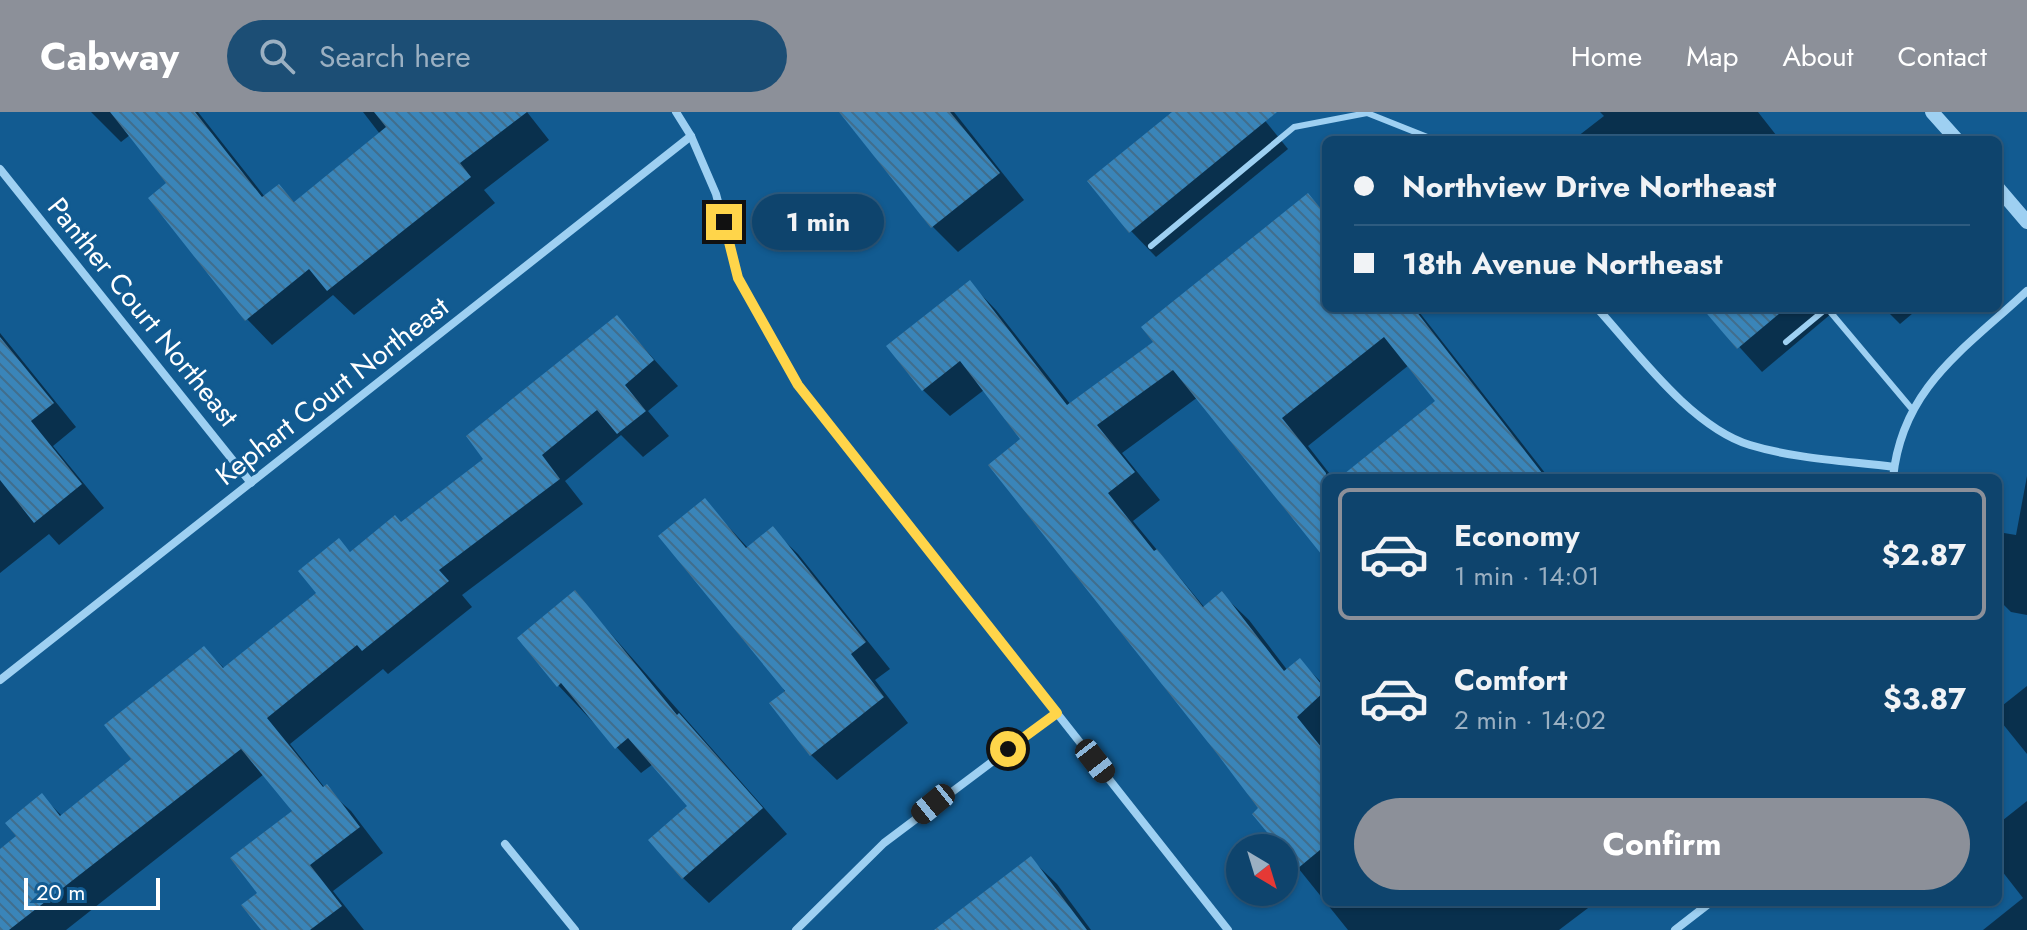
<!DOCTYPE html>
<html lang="en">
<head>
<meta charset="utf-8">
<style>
	body { margin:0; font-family:Jost,sans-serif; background:#1c4e75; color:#f1f3f6; height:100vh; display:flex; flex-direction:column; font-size:30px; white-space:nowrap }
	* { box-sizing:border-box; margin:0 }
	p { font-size:26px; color:#9bb0c2 }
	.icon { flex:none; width:44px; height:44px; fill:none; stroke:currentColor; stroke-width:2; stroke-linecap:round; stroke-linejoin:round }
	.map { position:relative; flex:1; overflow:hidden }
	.drawer { position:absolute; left:1322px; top:362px; width:680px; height:432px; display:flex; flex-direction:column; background:#0e446d; border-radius:12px; box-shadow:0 2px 6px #0004,0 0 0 2px #2e5c80 }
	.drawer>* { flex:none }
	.hud { position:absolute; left:1322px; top:24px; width:680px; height:176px; border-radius:12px; box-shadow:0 2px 6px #0004,0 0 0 2px #2e5c80; display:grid; align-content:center; height:176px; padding:0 32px; background:#0e446d }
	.needle { width:52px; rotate:142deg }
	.fabs { position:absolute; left:1226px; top:722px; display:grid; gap:16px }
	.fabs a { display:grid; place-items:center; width:72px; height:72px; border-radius:50%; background:#0e446d; box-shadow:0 2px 6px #0004,0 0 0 2px #2e5c80; font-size:40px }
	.scale { position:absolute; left:24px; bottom:20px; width:136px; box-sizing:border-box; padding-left:8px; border:4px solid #fff; border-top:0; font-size:22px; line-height:28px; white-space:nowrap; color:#fff; -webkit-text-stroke:6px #125b91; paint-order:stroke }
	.end { position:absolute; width:36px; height:36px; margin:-18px; border:10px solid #ffd54a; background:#111; box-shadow:0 0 0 4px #111 }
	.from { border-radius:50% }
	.bubble { position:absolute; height:56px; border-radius:28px; background:#0e446d; box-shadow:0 2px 6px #0004,0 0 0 2px #2e5c80; font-size:26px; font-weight:700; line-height:56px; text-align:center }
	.car { position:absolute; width:24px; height:48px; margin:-24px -12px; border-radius:10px; box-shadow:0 0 6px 2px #0007; background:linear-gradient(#222 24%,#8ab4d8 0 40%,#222 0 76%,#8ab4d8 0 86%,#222 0) }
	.hud b { display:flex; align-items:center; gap:28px; height:76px; font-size:30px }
	.hud b+b { border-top:2px solid #2e5c80 }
	.hud i { width:20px; height:20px; background:#f1f3f6 }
	ul { padding:14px 0 0; list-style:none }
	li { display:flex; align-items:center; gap:24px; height:132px; margin:0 16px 12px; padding:0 16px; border:4px solid transparent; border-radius:12px }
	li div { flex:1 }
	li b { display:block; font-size:30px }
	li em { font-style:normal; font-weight:700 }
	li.selected { border-color:#8c9099 }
	li>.icon { width:72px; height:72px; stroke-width:1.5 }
	.cta { display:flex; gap:16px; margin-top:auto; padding:16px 32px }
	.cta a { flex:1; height:92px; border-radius:48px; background:#8c9099; color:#fff; font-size:32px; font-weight:700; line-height:92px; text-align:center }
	header { display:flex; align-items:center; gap:48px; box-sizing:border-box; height:112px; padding:0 40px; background:#8c9099; color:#fff }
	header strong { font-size:38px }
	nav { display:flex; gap:44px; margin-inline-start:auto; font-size:28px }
	.search { width:560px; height:72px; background:#1c4e75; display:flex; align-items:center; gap:20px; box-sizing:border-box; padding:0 28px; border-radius:44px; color:#9bb0c2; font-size:30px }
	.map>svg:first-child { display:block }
</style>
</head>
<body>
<header>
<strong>Cabway</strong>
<div class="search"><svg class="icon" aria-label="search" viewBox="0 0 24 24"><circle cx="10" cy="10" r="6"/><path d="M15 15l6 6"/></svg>Search here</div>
<nav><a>Home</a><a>Map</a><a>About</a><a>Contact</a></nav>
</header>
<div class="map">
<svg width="2027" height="818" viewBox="0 0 2027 818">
	<defs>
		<pattern id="building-back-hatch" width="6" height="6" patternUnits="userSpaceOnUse" patternTransform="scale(2)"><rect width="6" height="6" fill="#3a85b9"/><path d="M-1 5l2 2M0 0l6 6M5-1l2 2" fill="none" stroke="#416e8d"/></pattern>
	</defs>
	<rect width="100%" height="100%" fill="#125b91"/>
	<g fill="#0007">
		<path d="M91,0H198L265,85L279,74L296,92L380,22L363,0H527L549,28L484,78L495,91L354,203L333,183L272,233L247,207L169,72L130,23L121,30Z"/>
		<path d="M858,0H954L1024,88L958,140L933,115L848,8Z"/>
		<path d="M1175,0H1258L1288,37L1156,145L1131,119Z"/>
		<path d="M1600,0H1758L1780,28H1573L1604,4Z"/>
		<path d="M1308,84L1326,102V196H1416L1549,366H1342L1438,289L1409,253L1308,334L1333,366H1326V445L1198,285L1122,341L1160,388L1133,409L1205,496L1222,482L1249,508L1288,559L1300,549L1326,575V629L1322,632L1326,637V790H1596L1559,818H1348L1282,736L1261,697L1023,328L984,278L950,304L923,278L970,171L996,198L1071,293L1156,231Z"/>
		<path d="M1704,196H1838L1762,260Z"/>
		<path d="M1884,196H1919L1900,212Z"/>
		<path d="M617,206L678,274L648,299L669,324L643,345L621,323L565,369L583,392L462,483L472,495L388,562L383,557L290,632L325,676L351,699L383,741L333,779L364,818H278L259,782L294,699L264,662L66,818H0V739L18,724L42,684L62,704L134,647L204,536L225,557L319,481L339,429L351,441L401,412L486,347Z"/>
		<path d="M0,221L76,315L53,334L104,396L59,433L49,422L0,461Z"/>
		<path d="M2027,364V503L2011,500L1998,487V420L2016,423Z"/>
		<path d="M705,389L748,436L772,417L798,442L890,557L875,568L908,611L837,668L811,643Z"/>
		<path d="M575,481L787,722L709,791L683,766L690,694L653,652L641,661L558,573Z"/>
		<path d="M2027,574V642L1998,606V597Z"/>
		<path d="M2027,689V818H1983L2023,786L1998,754V712Z"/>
		<path d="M1031,747L1057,772L1091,818H965Z"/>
	</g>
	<g fill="url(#building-back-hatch)">
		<path d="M110,0H195L262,85L279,72L294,90L386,15L374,0H527L460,51L471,65L327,179L309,157L245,209L148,86L166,71Z"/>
		<path d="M839,0H950L1000,61L931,116Z"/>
		<path d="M1172,0H1277L1129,121L1087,69Z"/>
		<path d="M1308,81L1326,103V196H1420L1416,199L1546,366H1339L1435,289L1384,225L1282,306L1326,361V448L1173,258L1097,313L1135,360L1108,381L1154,439L1157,437L1203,495L1222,479L1284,559L1300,546L1326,578L1297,605L1326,641V733L1297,757L1284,736H1280L1252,702L1258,696L1218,643L988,353L1020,327L960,249L922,279L886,234L970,168L1067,293L1153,230L1141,215Z"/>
		<path d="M1702,196H1786L1737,237Z"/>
		<path d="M617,203L654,248L625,273L646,299L617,322L597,298L542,343L560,367L439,458L449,469L362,539L357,533L267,606L323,675L327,672L360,715L310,753L342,794L310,818H261L241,793L257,781L230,746L292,699L241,637L9,818H0V737L16,724L5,711L42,681L60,704L131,647L104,613L204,534L223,556L316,481L298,459L339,426L350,440L395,403L401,410L483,347L466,324Z"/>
		<path d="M0,225L54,291L31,309L82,372L34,411L0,368Z"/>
		<path d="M705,386L746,436L773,414L866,530L851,542L884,585L810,644L769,591L785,579L658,424Z"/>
		<path d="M575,478L677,603L679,601L763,696L682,767L648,728L687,694L628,626L615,637L561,571L557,575L517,526Z"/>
		<path d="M1031,744L1087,818H934Z"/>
	</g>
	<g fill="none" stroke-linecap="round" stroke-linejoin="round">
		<g stroke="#9ed0f2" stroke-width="6">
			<path d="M1151,134L1294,15L1367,1L1435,28"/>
			<path d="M1786,230L1827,196L1911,296"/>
		</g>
		<g stroke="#9ed0f2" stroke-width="8">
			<path d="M676,0L691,24L716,82L738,166L798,273L1228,818"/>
			<path d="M0,57L251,371"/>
			<path d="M1597,196C1637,240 1691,315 1750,333C1796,347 1847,349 1894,355"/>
			<path d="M1893,366C1902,275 1965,237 2027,179"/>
			<path d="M0,568L691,24"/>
			<path d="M505,732L575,818"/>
			<path d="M796,818L884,731L1057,601"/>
			<path d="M1675,818L1711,790"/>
		</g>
		<g stroke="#9ed0f2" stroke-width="14">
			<path d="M1932,0L1957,28"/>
			<path d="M1998,76L2027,110"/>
		</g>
	</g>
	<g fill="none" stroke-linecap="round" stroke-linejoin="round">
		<path stroke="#ffd54a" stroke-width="10" d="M724,110L738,166L798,273L1057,601L1008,637"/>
	</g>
	<g text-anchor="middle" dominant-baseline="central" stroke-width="6" stroke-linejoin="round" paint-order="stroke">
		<g font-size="28" fill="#fff" stroke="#125b91">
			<text transform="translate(143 200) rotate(51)">Panther Court Northeast</text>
			<text transform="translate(332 279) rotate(-38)">Kephart Court Northeast</text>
		</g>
	</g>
</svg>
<div class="fabs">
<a><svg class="needle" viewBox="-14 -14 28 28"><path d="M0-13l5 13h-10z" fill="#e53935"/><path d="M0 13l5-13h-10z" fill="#9bb0c2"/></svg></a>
</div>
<div class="scale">20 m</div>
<i class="end from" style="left:1008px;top:637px"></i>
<i class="end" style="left:724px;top:110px"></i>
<div class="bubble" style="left:752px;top:82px;width:132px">1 min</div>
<i class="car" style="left:1095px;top:649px;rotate:142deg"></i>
<i class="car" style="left:933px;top:692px;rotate:231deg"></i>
<div class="hud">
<b><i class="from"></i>Northview Drive Northeast</b>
<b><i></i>18th Avenue Northeast</b>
</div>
<section class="drawer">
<ul>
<li class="selected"><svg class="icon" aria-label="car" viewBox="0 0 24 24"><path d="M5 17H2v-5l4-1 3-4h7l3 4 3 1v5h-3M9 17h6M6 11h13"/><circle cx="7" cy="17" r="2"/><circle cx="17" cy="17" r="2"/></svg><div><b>Economy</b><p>1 min · 14:01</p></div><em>$2.87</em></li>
<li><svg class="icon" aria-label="car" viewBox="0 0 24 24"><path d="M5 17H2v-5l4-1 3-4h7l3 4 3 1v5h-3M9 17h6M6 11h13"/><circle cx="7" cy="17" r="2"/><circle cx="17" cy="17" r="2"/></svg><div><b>Comfort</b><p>2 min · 14:02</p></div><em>$3.87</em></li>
</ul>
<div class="cta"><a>Confirm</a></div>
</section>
</div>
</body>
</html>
